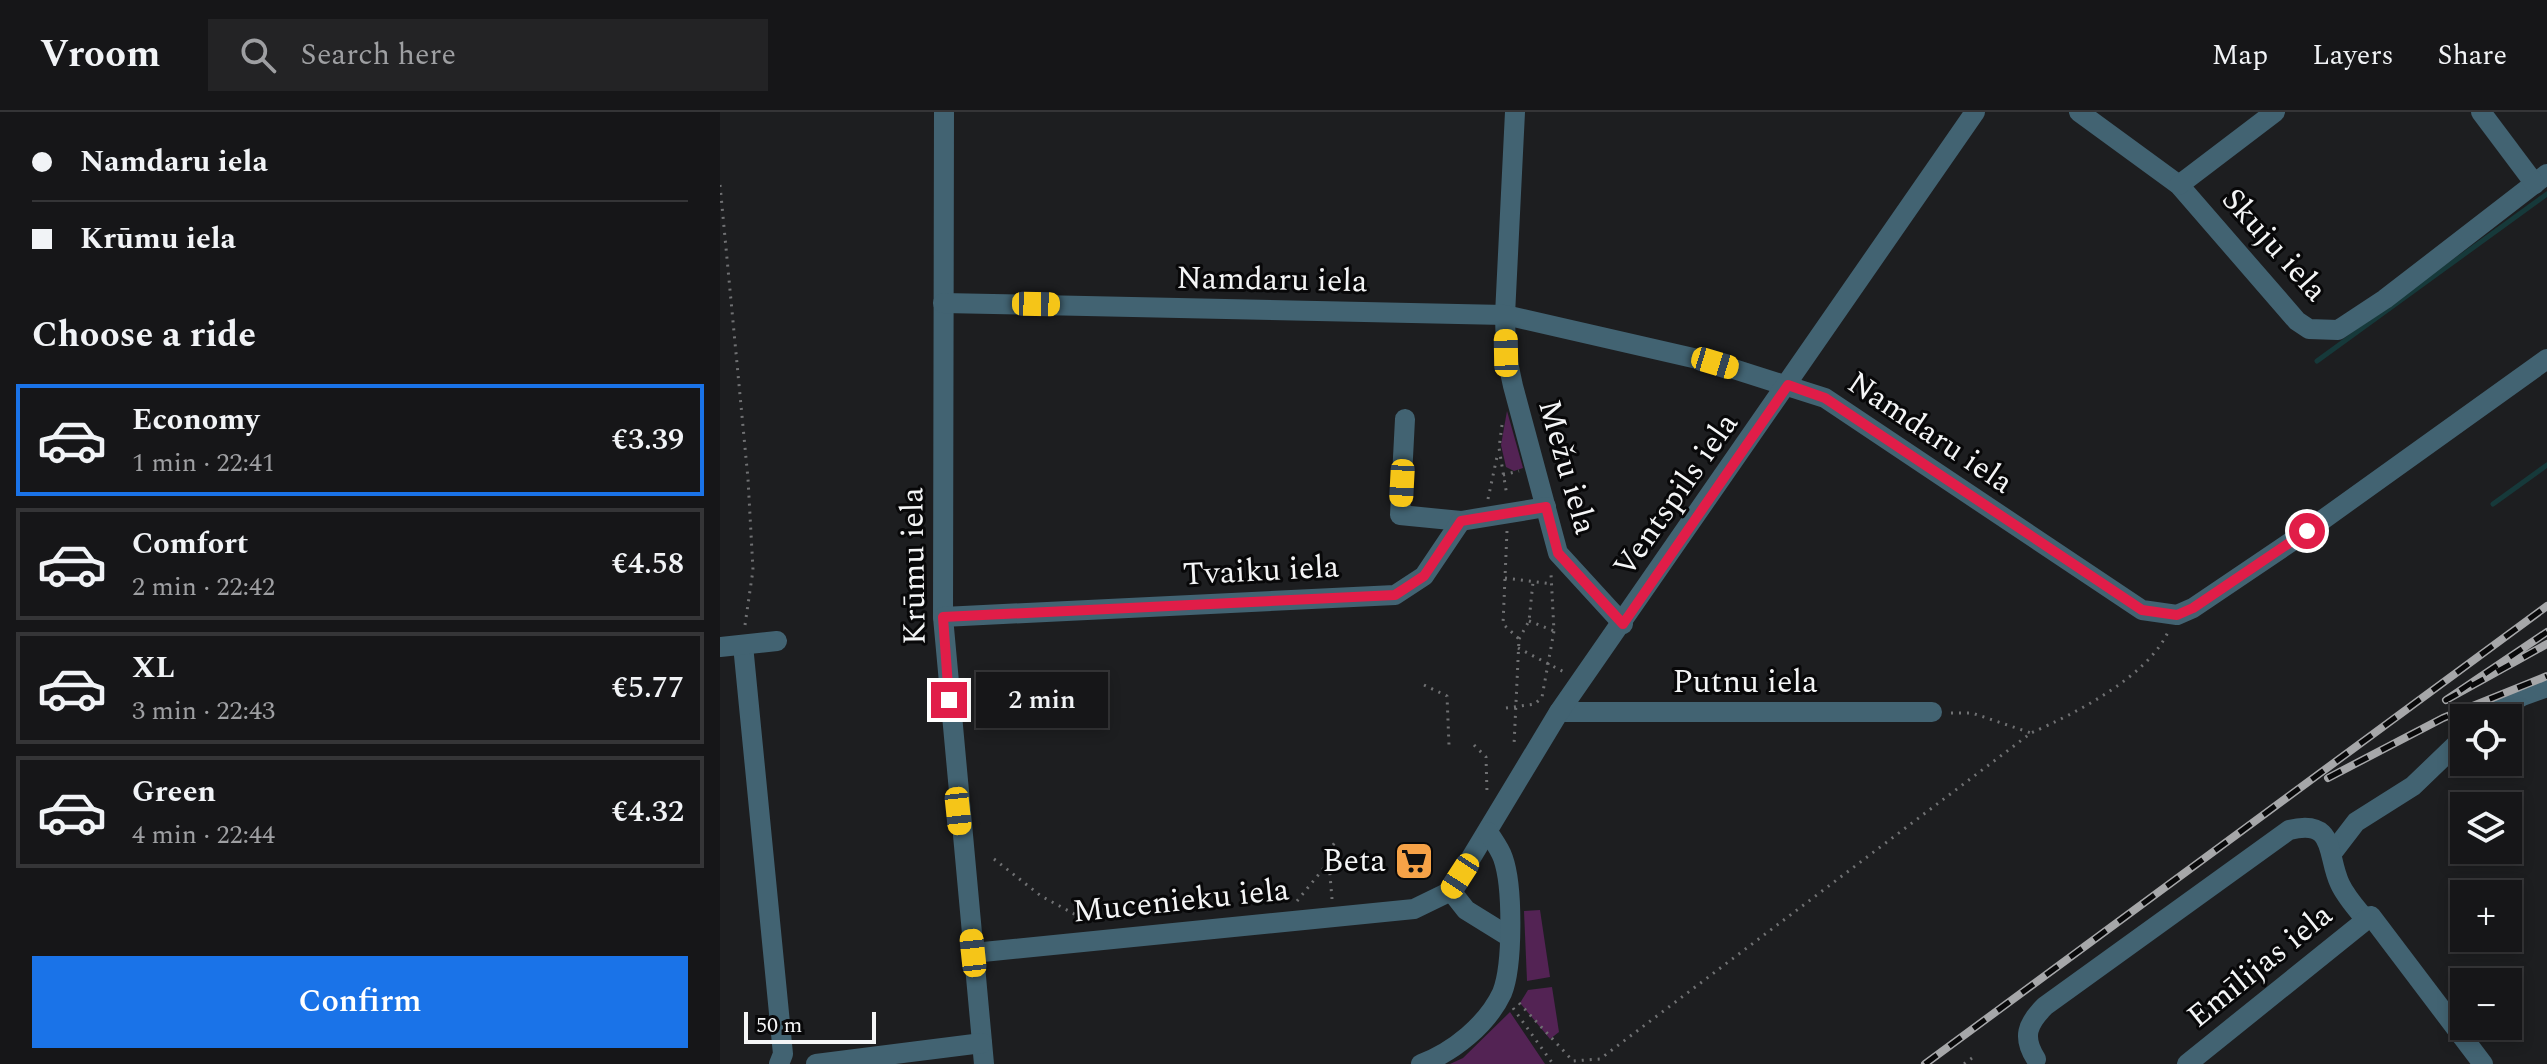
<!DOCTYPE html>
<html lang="en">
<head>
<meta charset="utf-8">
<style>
	body { margin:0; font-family:Spectral,serif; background:#232325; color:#f1f3f6; height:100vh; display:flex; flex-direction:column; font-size:30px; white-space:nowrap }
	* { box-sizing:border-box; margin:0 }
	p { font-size:26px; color:#9e9fa2 }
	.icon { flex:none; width:44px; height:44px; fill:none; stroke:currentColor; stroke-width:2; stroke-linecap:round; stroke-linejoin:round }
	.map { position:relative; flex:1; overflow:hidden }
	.side { display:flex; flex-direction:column; background:#161618; width:720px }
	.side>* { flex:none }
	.top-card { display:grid; align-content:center; height:176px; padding:0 32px; background:#161618 }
	.buttons { position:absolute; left:1730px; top:592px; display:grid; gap:16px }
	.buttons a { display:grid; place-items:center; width:72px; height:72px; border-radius:0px; background:#161618; box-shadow:0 4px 12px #0003,0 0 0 2px #353537; font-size:40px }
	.scale { position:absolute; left:24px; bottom:20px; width:132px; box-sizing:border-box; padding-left:8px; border:4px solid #f4f5f6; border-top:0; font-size:22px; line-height:28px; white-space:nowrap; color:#f4f5f6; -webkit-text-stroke:6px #080809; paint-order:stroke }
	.end { position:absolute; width:36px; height:36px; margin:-18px; border:10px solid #e11d48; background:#fff; box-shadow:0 0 0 4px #fff }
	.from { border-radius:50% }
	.bubble { position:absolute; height:56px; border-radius:0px; background:#161618; box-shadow:0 4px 12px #0003,0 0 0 2px #353537; font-size:26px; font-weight:600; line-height:56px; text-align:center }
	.car { position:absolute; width:24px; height:48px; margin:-24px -12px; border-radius:10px; box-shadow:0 0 6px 2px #0007; background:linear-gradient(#f5c518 24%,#345 0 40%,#f5c518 0 76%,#345 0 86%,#f5c518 0) }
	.top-card b { display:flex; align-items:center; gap:28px; height:76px; font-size:30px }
	.top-card b+b { border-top:2px solid #353537 }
	.top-card i { width:20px; height:20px; background:#f1f3f6 }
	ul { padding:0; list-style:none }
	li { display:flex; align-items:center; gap:24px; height:112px; margin:0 16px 12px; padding:0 16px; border:4px solid #353537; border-radius:0px }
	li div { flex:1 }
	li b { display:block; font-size:30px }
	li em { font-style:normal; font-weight:600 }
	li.active { border-color:#1a73e8 }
	li>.icon { width:72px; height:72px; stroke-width:1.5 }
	h2 { padding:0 32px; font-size:36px; line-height:96px }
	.cta { display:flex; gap:16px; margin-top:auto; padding:16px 32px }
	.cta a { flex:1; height:92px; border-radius:0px; background:#1a73e8; color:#fff; font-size:32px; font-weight:600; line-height:92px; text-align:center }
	header { display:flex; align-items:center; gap:48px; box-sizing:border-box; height:112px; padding:0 40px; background:#161618; border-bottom:2px solid #353537 }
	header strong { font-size:38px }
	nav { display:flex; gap:44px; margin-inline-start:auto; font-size:28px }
	.search { width:560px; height:72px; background:#232325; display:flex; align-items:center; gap:20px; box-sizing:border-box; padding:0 28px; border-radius:0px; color:#9e9fa2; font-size:30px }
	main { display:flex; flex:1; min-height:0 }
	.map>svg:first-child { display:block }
</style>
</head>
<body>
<header>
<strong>Vroom</strong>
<div class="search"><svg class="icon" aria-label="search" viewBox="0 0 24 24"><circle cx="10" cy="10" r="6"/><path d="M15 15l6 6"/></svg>Search here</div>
<nav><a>Map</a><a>Layers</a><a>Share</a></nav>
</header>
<main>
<section class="side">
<div class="top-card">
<b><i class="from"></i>Namdaru iela</b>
<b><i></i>Krūmu iela</b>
</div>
<h2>Choose a ride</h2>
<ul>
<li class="active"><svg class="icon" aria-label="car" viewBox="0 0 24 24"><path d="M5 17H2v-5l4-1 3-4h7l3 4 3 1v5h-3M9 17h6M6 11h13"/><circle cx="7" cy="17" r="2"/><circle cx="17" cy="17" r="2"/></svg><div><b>Economy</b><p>1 min · 22:41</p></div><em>€3.39</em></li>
<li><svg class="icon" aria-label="car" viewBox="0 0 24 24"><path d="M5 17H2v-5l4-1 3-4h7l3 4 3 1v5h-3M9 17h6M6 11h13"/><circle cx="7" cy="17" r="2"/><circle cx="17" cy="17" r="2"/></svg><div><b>Comfort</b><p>2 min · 22:42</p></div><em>€4.58</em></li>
<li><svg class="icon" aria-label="car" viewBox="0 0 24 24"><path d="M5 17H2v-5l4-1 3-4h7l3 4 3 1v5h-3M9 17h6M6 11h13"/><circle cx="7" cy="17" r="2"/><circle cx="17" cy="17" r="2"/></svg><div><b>XL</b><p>3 min · 22:43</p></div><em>€5.77</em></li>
<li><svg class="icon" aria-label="car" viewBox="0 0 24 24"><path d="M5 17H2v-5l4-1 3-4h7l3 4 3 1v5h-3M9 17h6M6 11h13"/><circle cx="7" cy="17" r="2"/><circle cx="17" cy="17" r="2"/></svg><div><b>Green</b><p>4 min · 22:44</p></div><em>€4.32</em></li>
</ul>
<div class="cta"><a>Confirm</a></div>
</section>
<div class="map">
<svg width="1827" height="952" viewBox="0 0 1827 952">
	<rect width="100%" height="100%" fill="#1d1e20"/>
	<g fill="#532354">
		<path d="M787,299L803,356L794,359L786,355L781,333Z"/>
		<path d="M820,798L830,865L807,869L804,799Z"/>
		<path d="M832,875L839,920L830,927L800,891L808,878Z"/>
		<path d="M790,900L825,952H730L743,946Z"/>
	</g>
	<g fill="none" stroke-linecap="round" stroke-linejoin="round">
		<g stroke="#16393a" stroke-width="5">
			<path d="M1597,249L1827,82"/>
			<path d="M1773,392L1827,353"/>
		</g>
		<g stroke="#707173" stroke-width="3" stroke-dasharray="2 6" stroke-linecap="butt">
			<path d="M0,73L28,367L33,458L25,513"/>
			<path d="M782,313L779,336L787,384"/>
			<path d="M783,363L799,359"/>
			<path d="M768,387L778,340"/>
			<path d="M787,419L783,512L799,527L794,633"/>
			<path d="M785,466L832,472"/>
			<path d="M809,509L834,519"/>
			<path d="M799,527L809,509L813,470"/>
			<path d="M798,536L844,560"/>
			<path d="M704,573L727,584L729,633"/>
			<path d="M786,596L815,592L822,585L834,519L831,462"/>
			<path d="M1231,601H1252L1311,621"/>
			<path d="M754,633L766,645L767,680"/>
			<path d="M274,747L321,784L371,811"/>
			<path d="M612,787L608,739L617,728"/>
			<path d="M577,789L608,751"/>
			<path d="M799,891L853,949L880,947L1311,621C1356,601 1427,565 1448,520"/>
			<path d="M793,896L833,952"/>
			<path d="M1244,952L1252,946"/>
		</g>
		<g stroke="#426372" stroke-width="20">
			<path d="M224,0L223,505L264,952"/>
			<path d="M795,0L785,203L786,241L793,274L838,441L903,512"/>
			<path d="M1359,0L1459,73L1577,209L1589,217L1618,218L1665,187L1827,62"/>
			<path d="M1761,0L1815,72"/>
			<path d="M1459,73L1555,0"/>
			<path d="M223,191L785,203L995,251L1105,286L1422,498L1457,503L1473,496L1587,419L1827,247"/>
			<path d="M685,307L680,403L741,409L826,395"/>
			<path d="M223,505L675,483L704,464L741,409"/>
			<path d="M23,533L63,942L59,952"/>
			<path d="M0,535L57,529"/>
			<path d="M839,600H1212"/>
			<path d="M1764,606L1802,584L1827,575"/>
			<path d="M1613,740L1636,710L1693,674L1744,625"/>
			<path d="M731,779L746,798L788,824"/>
			<path d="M253,841L694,797L731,779L839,600L1255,0"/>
			<path d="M1316,947C1302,925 1307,912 1325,894L1569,718C1617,706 1606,743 1620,772C1626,785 1637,797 1646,808"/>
			<path d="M96,952L262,931"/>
			<path d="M701,952C733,940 767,913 782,881C793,854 793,774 783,746C780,737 773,728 768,720"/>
			<path d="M1467,952L1651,804L1763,952"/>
		</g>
		<defs>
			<g id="rail">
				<path d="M1827,520L1726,588L1827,532"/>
				<path d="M1608,666L1723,606L1827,564"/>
				<path d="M1205,952L1827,494"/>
			</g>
		</defs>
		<use href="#rail" stroke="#a6a7a9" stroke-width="8"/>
		<use href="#rail" stroke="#080809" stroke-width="5" stroke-dasharray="15" stroke-linecap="butt"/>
	</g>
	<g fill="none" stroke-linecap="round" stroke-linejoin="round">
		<path stroke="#e11d48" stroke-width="10" d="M229,588L223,505L675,483L704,464L741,409L826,395L838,441L903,512L1068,273L1105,286L1422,498L1457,503L1473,496L1587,419"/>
	</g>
	<defs>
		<symbol id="supermarket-square" viewBox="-11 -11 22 22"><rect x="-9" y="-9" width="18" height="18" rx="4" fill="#f6a247" stroke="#080809"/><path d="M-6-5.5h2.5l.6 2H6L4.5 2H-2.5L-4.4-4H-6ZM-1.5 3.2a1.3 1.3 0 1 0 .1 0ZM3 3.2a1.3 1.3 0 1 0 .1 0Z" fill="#111"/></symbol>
	</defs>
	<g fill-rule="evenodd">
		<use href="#supermarket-square" x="672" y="727" width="44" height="44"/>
	</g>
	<g text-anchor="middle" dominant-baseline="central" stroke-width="6" stroke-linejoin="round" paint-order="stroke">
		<g font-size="32" fill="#f4f5f6" stroke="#080809">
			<text transform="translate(1554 133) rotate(48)">Skuju iela</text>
			<text transform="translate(552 168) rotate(1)">Namdaru iela</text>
			<text transform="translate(1210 321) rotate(34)">Namdaru iela</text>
			<text transform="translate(847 355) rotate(74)">Mežu iela</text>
			<text transform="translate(956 383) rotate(-55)">Ventspils iela</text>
			<text transform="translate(194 454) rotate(-91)">Krūmu iela</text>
			<text transform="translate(541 459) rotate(-3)">Tvaiku iela</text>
			<text x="1025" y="570">Putnu iela</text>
			<text transform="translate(461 789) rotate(-6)">Mucenieku iela</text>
			<text transform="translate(1540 854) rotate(-39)">Emīlijas iela</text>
		</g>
		<g font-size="32" fill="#f4f5f6" stroke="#080809" text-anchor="end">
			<text x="666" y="749">Beta</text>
		</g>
	</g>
</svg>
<div class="buttons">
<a><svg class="icon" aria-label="locate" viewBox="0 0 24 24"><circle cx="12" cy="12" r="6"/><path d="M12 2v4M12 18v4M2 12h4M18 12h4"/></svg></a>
<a><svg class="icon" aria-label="layers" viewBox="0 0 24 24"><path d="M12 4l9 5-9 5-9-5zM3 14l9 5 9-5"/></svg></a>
<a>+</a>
<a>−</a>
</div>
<div class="scale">50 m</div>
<i class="end from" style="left:1587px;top:419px"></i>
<i class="end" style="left:229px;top:588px"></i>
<div class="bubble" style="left:256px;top:560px;width:132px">2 min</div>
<i class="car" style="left:316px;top:192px;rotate:91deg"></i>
<i class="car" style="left:786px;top:241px;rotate:359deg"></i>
<i class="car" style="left:995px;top:251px;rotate:107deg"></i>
<i class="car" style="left:682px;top:371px;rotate:183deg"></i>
<i class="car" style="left:238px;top:699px;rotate:174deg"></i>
<i class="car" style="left:740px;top:764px;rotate:213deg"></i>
<i class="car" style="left:253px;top:841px;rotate:354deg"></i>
</div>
</main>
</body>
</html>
